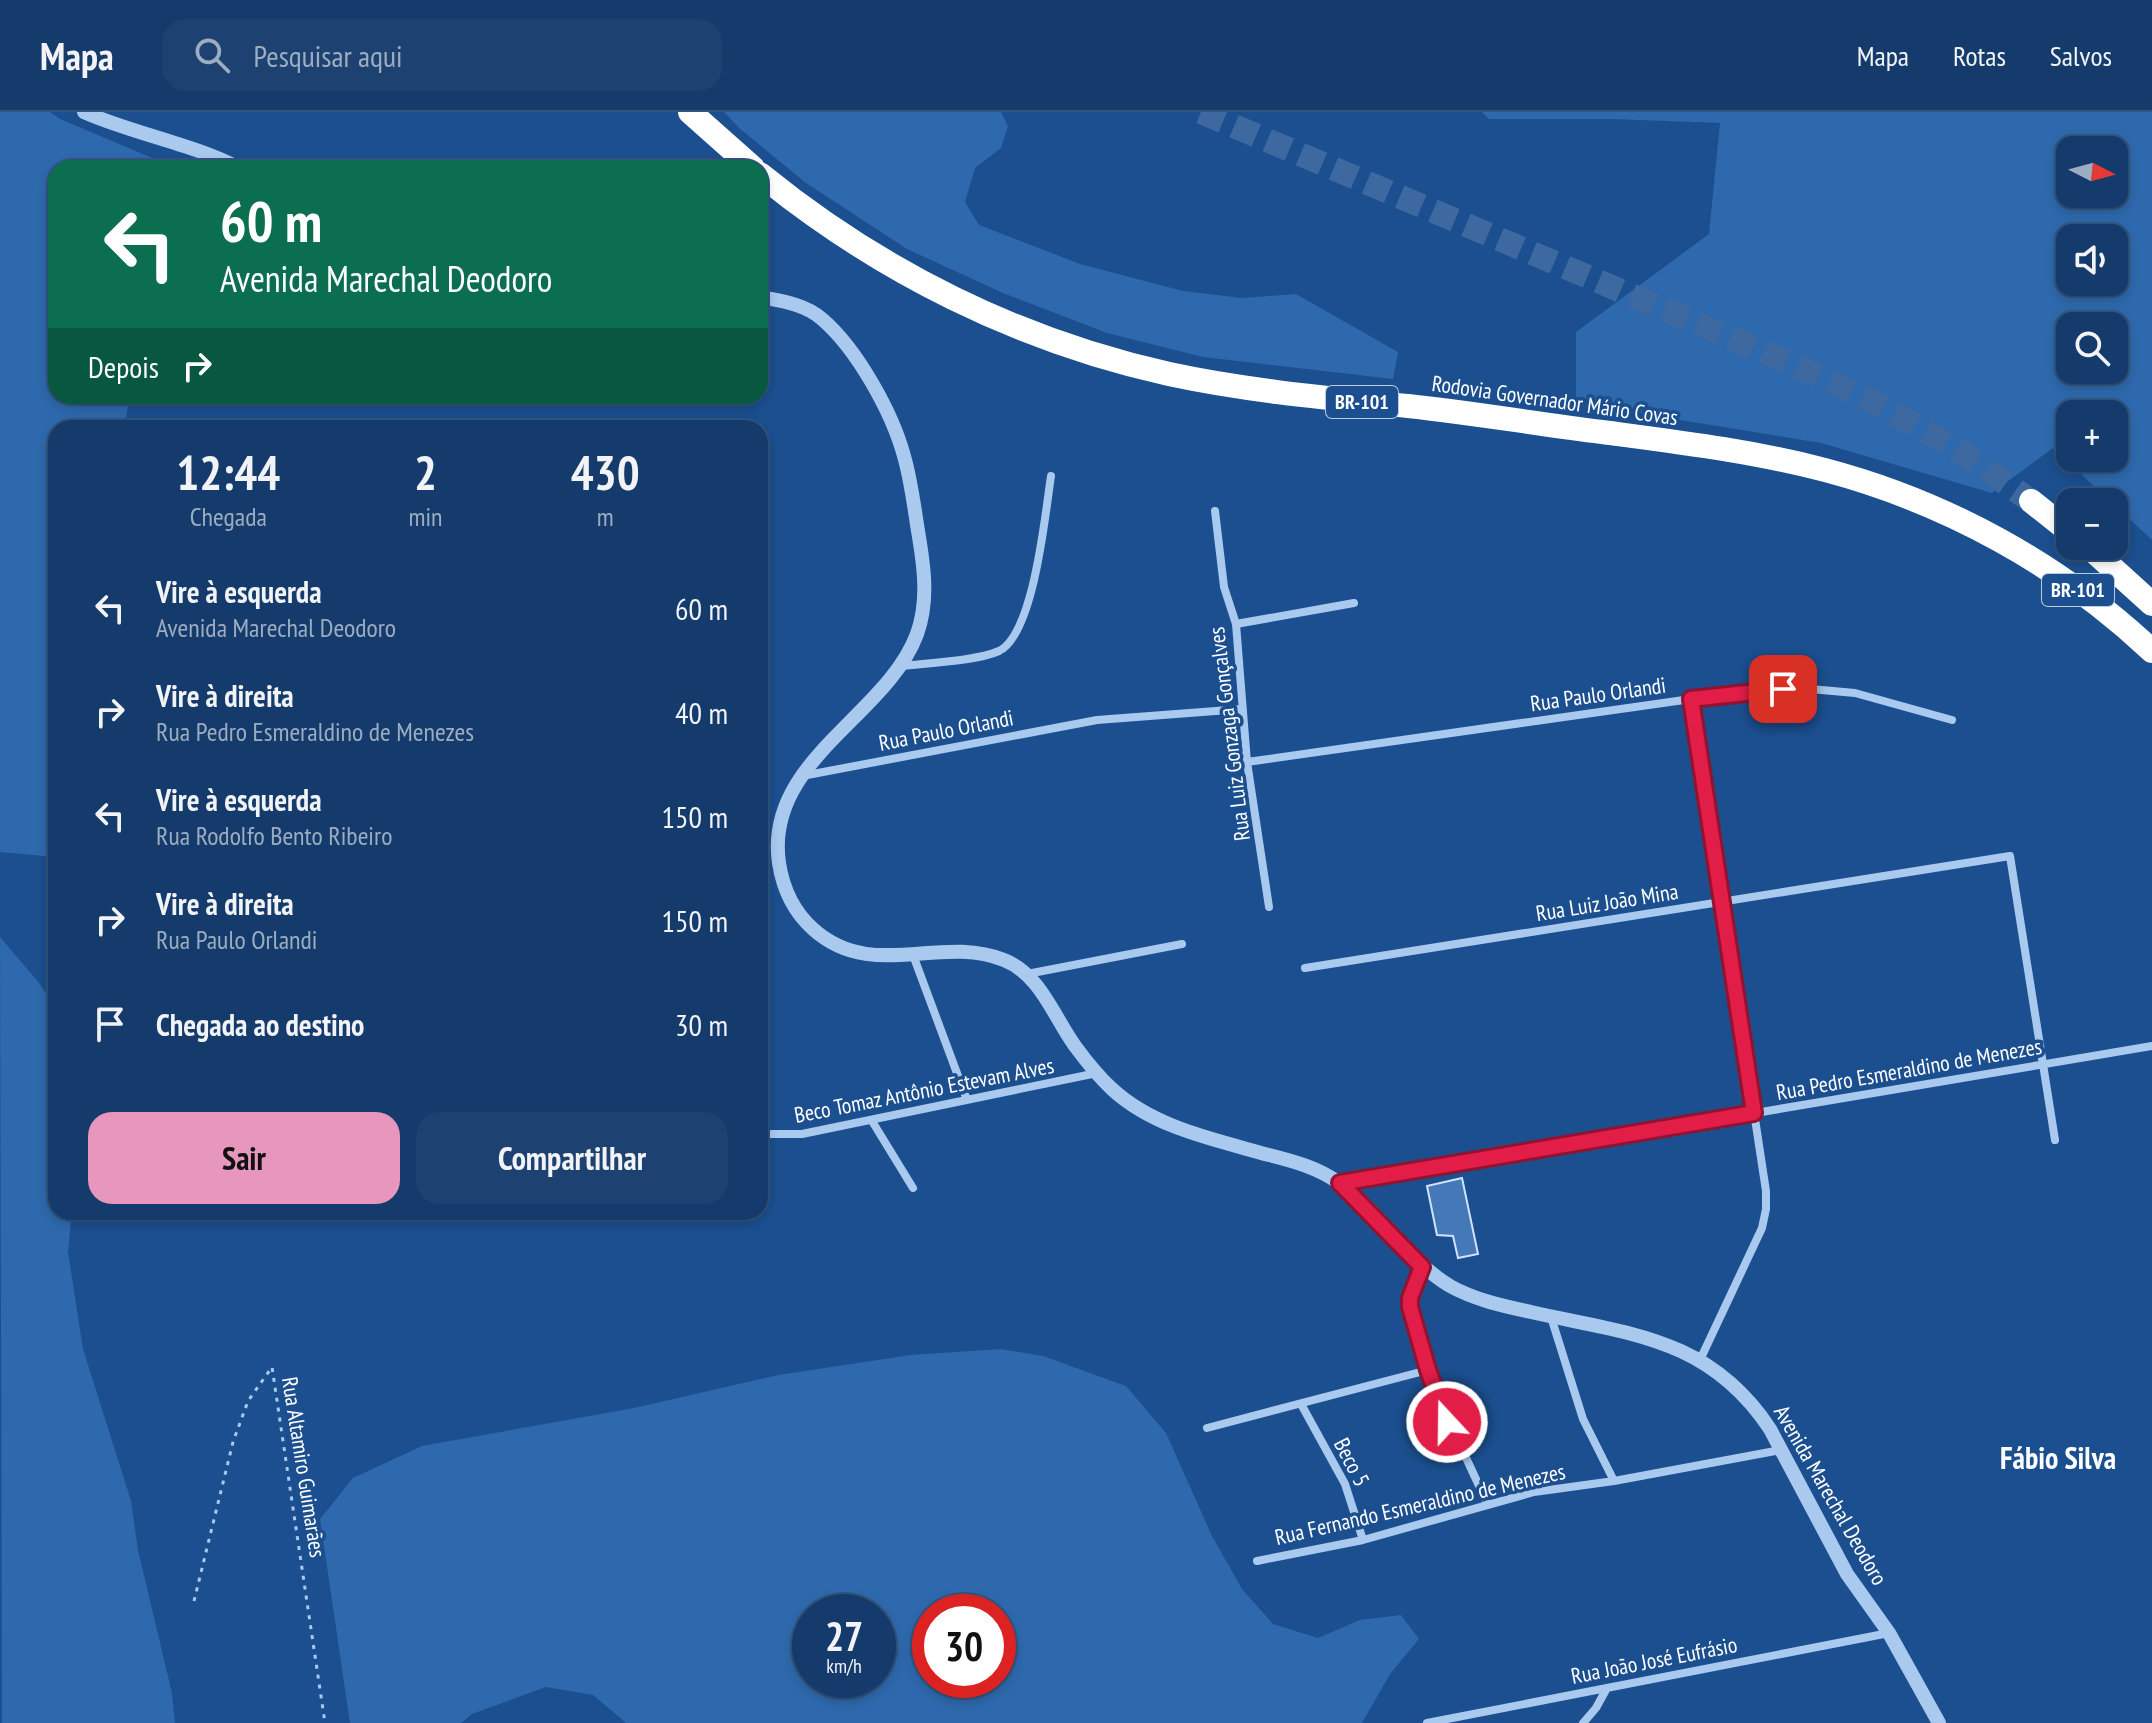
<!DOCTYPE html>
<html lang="pt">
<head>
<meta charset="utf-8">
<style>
  :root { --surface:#143b6b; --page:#1d4271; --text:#f1f3f6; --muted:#9dadc1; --line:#33557e; --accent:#e797bd }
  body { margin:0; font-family:"PT Sans Narrow",sans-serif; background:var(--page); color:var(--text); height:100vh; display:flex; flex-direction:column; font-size:30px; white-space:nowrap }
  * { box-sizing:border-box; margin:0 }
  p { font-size:26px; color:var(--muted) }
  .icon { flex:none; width:44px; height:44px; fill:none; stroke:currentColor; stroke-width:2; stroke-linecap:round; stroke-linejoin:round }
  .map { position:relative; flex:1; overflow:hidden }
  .drawer { position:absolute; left:48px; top:308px; width:720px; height:800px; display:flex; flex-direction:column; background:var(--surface); border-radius:24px; box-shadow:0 4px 12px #0003,0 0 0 2px var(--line) }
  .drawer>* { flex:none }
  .hud { position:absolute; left:48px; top:48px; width:720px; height:244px; border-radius:24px; box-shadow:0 4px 12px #0003,0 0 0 2px var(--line); background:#0b6e4f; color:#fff; overflow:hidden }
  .needle { width:52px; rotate:96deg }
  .controls { position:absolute; left:2056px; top:24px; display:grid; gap:16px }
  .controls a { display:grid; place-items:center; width:72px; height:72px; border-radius:16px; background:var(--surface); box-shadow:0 4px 12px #0003,0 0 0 2px var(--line); font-size:40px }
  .speed { position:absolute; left:792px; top:1482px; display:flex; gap:16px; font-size:40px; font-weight:700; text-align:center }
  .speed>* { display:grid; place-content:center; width:104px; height:104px; border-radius:50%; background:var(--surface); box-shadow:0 4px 12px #0003,0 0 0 2px var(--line); line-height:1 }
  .speed small { font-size:20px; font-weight:400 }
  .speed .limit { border:12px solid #d22; background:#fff; color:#111 }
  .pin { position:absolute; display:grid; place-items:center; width:68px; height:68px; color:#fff; margin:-34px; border-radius:16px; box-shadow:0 4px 12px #0006 }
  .me { position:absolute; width:88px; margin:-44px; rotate:339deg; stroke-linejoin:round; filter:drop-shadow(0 0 6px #0008) }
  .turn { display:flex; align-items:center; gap:28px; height:168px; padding:0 40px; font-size:36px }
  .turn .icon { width:104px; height:104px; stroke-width:2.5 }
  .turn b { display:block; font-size:56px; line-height:68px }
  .then { display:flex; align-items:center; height:76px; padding:0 40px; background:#0003; gap:16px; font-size:30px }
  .eta { display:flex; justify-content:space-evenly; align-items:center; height:136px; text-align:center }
  .eta b { font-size:48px; font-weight:700; line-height:56px }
  .action { display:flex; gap:16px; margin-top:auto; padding:16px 40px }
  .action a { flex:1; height:92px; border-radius:24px; background:var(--accent); color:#111; font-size:32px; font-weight:700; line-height:92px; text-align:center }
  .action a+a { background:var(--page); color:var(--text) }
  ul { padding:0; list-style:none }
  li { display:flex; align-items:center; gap:24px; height:104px; padding:0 40px }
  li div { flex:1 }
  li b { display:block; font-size:30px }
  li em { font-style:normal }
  header { display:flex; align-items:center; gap:48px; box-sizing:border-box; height:112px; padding:0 40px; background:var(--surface); border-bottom:2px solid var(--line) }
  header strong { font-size:38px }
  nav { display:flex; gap:44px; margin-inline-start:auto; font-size:28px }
  .search { width:560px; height:72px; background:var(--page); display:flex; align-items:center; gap:20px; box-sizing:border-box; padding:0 28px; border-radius:24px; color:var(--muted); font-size:30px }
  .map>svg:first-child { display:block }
  .green { fill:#2e69ad; fill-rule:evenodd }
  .building { fill:#4478b7; stroke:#cfe3fa; stroke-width:2 }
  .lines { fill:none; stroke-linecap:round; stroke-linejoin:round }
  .motorway-tunnel { stroke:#3d69a0; stroke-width:24; stroke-dasharray:24 12; stroke-linecap:butt }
  .path { stroke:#a9c9ee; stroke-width:3; stroke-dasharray:4 6; stroke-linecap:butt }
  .minor { stroke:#a9c9ee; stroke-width:8 }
  .tertiary { stroke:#a9c9ee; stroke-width:14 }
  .motorway { stroke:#fff; stroke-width:24 }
  .route-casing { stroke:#92132f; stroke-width:20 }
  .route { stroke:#e11d48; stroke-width:14 }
  .labels { text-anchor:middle; stroke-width:7; stroke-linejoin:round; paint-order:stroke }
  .shield { fill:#1b4f8f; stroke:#bbcadd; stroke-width:2 }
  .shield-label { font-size:20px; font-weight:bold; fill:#fff }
  .street-label { font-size:22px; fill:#fff; stroke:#1b4f8f }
  .district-label { font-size:30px; font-weight:bold; fill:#fff; stroke:#1b4f8f }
</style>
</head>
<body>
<header>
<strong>Mapa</strong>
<div class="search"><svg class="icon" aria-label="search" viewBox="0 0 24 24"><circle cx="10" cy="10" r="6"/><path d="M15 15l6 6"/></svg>Pesquisar aqui</div>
<nav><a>Mapa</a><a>Rotas</a><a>Salvos</a></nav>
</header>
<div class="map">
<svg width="2152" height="1611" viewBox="0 0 2152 1611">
  <rect width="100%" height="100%" fill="#1b4f8f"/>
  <path class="green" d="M 0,0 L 50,0 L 60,7 L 176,56 L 56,56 L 56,284 L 138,284 L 128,294 L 124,316 L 56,316 L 56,745 L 0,740 Z
    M 724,0 L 1001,0 L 1008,14 L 1001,36 L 975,56 L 965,90 L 979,113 L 1080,152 L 1183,179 L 1242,186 L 1296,182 L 1398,240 L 1393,267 L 1203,245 L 1107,221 L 1003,181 L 907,137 L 806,71 L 739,16 Z
    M 1482,0 L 2152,0 L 2152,428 L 2053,336 L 1992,381 L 1821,331 L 1576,291 L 1576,220 L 1709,122 L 1720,11 L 1612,7 L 1489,7 ZM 2114,38 L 2114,82 L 2070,82 L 2070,38 ZM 2114,126 L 2114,170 L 2070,170 L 2070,126 ZM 2070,214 L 2114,214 L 2114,258 L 2070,258 ZM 2114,302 L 2114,346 L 2070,346 L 2070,302 Z
    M 404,284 L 483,284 C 456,295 432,293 404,284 Z
    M 0,825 L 40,872 L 56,898 L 56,1100 L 72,1100 L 68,1140 L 83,1237 L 131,1389 L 138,1438 L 172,1581 L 175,1611 L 2,1611 Z
    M 1000,1237 L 1043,1244 L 1126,1274 L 1166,1321 L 1212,1424 L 1242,1477 L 1273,1512 L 1318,1526 L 1360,1508 L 1401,1503 L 1419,1527 L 1390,1562 L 1362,1611 L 626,1611 L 593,1583 L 546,1575 L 472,1602 L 461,1611 L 350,1611 L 320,1407 L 353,1366 L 422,1334 L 634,1296 L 778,1263 L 911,1243 ZM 810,1500 L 878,1500 L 878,1568 L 810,1568 ZM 930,1500 L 998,1500 L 998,1568 L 930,1568 Z"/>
  <path class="building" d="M 1462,1066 L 1478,1142 L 1458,1146 L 1453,1124 L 1437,1123 L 1427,1074 Z"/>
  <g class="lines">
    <path class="motorway-tunnel" d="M 1201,0 L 1788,250 L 1868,287 L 1952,334 L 2031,389"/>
    <path class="path" d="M 194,1489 L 233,1330 L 248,1289 L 272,1255 L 325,1611"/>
    <path class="minor" d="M 1215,399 L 1224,475 L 1236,512 L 1247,650 L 1269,795
      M 1236,512 L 1354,491
      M 901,554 C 926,551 977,549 999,539 C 1034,522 1045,403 1051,364
      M 1691,587 L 1766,1079 L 1766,1097 L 1762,1116 L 1700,1248
      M 1247,650 L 1691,587 L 1799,576 L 1855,581 L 1952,608
      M 802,664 L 1097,608 L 1242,597
      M 913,843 L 967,988
      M 1305,856 L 2010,744 L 2055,1028
      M 1027,862 L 1182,832
      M 872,1009 L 913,1076
      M 760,1014 L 768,1022 L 802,1022 L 1097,961
      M 1341,1071 L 2152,934
      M 1422,1155 L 1410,1186 L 1410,1195 L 1436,1281 L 1487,1391
      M 1551,1205 L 1583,1307 L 1614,1369
      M 1301,1292 L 1345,1372 L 1363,1428
      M 1207,1316 L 1428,1258
      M 1257,1449 L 1363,1428 L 1534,1380 L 1614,1369 L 1781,1338
      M 1427,1611 L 1889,1521
      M 1583,1611 L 1596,1596 L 1607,1576"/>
    <path class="tertiary" d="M 84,0 C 134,22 190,31 239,56
      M 760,185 C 781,189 805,192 822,207 C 857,237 892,300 904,344 C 911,368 914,394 918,419 C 924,454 929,489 917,522 C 887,604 764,649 779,751 C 783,777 793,799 813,817 C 872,870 939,822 1004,848 C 1040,862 1054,905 1075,934 C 1086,949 1099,965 1112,977 C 1154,1016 1216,1028 1269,1043 C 1293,1049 1319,1056 1339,1071 C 1381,1100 1405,1147 1450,1174 C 1475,1188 1504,1194 1531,1200 C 1629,1222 1709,1225 1770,1317 L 1847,1462 L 1889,1521 L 1939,1611"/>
    <path class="motorway" d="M 690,0 L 753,56
      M 760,62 C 879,159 1019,229 1169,262 C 1248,279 1328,286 1408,294 C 1473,301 1538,312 1602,320 C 1677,330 1752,339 1825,358 C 1946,390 2061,453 2152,539
      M 2031,389 L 2070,420
      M 2088,434 L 2152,492"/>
  </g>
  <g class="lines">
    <g class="route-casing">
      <path id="route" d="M 1447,1310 L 1428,1258 L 1410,1195 L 1410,1186 L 1422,1155 L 1340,1071 L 1754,1001 L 1691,587 L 1783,577"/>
    </g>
    <use href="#route" class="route"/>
  </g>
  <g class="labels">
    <g class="shield">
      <rect x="1326" y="274" width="72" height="32" rx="6"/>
      <rect x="2042" y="462" width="72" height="32" rx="6"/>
    </g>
    <g class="shield-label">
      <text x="1362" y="297">BR-101</text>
      <text x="2078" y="485">BR-101</text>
    </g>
    <g class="street-label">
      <text transform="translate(1555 288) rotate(8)" y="8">Rodovia Governador Mário Covas</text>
      <text transform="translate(1598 582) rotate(-8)" y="8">Rua Paulo Orlandi</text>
      <text transform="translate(946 618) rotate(-11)" y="8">Rua Paulo Orlandi</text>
      <text transform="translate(1229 622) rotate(-97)" y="8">Rua Luiz Gonzaga Gonçalves</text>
      <text transform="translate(1607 790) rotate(-9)" y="8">Rua Luiz João Mina</text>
      <text transform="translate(1909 957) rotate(-10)" y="8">Rua Pedro Esmeraldino de Menezes</text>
      <text transform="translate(924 978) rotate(-11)" y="8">Beco Tomaz Antônio Estevam Alves</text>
      <text transform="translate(1352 1350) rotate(63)" y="8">Beco 5</text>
      <text transform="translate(304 1355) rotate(81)" y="8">Rua Altamiro Guimarães</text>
      <text transform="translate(1831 1383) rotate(60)" y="8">Avenida Marechal Deodoro</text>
      <text transform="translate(1420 1392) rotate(-13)" y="8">Rua Fernando Esmeraldino de Menezes</text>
      <text transform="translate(1654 1548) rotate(-11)" y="8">Rua João José Eufrásio</text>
    </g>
    <g class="district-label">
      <text x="2058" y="1357">Fábio Silva</text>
    </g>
  </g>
</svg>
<div class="controls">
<a><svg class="needle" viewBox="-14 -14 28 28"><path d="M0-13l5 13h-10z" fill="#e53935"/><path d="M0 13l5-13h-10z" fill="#9dadc1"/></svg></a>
<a><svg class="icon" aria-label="sound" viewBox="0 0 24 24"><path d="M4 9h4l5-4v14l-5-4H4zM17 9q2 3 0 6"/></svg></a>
<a><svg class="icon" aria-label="search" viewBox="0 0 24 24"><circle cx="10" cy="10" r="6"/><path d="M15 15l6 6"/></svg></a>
<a>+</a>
<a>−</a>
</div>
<div class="speed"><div>27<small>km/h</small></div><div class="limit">30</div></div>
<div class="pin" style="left:1783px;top:577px;background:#d93025"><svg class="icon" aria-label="arrive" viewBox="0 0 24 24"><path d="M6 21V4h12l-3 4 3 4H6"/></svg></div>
<svg class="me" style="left:1447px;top:1310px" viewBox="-20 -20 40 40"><circle r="17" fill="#e11d48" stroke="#fff" stroke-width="3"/><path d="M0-11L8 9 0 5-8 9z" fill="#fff"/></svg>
<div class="hud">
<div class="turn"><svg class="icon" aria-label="left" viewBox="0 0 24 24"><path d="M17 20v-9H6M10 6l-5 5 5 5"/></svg><div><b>60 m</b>Avenida Marechal Deodoro</div></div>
<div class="then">Depois<svg class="icon" aria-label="right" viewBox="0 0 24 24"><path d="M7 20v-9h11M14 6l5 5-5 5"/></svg></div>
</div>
<section class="drawer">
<div class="eta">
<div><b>12:44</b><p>Chegada</p></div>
<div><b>2</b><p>min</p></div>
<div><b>430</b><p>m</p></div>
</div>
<ul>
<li><svg class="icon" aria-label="left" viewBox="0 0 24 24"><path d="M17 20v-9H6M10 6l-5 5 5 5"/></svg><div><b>Vire à esquerda</b><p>Avenida Marechal Deodoro</p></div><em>60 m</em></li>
<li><svg class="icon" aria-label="right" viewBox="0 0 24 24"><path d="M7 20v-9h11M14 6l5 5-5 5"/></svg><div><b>Vire à direita</b><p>Rua Pedro Esmeraldino de Menezes</p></div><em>40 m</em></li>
<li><svg class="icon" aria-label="left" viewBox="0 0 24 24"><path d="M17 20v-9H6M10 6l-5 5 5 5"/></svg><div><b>Vire à esquerda</b><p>Rua Rodolfo Bento Ribeiro</p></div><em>150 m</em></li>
<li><svg class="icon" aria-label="right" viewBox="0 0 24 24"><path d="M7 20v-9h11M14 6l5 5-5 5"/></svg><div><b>Vire à direita</b><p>Rua Paulo Orlandi</p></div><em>150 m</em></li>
<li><svg class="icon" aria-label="arrive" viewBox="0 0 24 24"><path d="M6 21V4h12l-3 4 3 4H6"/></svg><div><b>Chegada ao destino</b></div><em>30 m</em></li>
</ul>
<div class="action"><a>Sair</a><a>Compartilhar</a></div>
</section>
</div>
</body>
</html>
